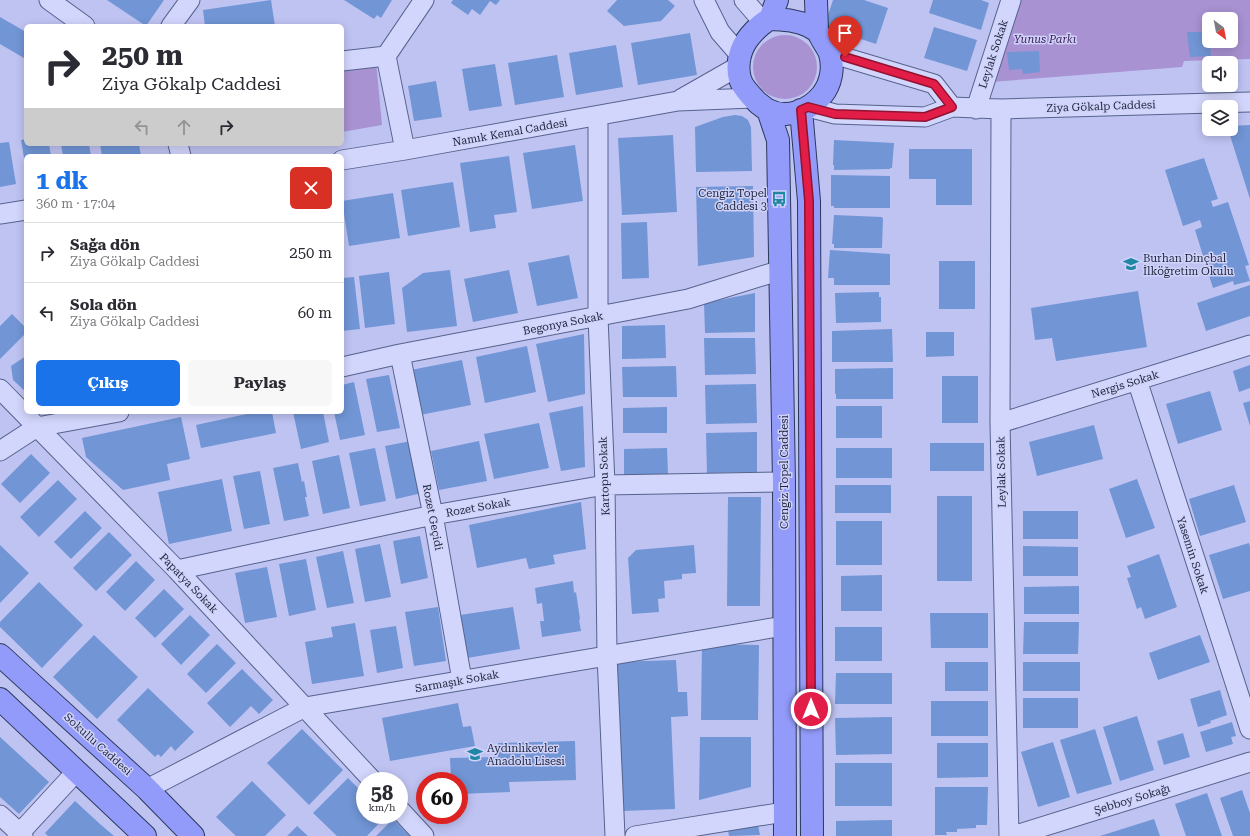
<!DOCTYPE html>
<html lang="tr">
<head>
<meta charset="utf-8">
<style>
  :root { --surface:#fff; --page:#f7f7f7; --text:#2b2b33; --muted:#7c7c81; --line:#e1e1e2; --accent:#1a73e8 }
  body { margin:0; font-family:"Roboto Serif",serif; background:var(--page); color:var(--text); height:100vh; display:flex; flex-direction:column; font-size:15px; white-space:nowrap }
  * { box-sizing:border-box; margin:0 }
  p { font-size:13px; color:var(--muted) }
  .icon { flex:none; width:22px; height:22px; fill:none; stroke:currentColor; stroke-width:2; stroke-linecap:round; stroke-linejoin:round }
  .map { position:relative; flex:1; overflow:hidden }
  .details { position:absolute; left:24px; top:154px; width:320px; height:260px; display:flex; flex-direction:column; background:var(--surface); border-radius:6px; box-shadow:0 2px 10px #0003 }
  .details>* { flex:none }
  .top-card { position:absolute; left:24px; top:24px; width:320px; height:122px; border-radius:6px; box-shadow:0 2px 10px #0003; background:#fff; color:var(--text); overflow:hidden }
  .needle { width:26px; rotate:148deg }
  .fabs { position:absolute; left:1202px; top:12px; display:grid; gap:8px }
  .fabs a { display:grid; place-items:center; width:36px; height:36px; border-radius:6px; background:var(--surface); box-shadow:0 2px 10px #0003; font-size:20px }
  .speed { position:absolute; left:356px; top:772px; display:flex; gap:8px; font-size:20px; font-weight:700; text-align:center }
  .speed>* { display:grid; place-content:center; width:52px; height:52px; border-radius:50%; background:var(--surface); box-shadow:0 2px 10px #0003; line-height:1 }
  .speed small { font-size:10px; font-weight:400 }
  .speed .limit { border:6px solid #d22; background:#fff; color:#111 }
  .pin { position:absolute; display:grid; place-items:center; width:34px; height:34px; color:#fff; margin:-41px -17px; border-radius:50% 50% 50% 0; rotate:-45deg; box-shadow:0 0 4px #0007 }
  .pin .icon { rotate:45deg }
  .me { position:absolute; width:44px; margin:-22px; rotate:0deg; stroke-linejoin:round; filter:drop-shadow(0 0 3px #0008) }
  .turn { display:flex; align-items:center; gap:14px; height:84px; padding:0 12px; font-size:18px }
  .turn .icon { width:52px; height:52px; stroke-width:2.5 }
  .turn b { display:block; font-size:28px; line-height:34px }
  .lanes { display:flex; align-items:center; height:38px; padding:0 12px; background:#0003; justify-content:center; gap:20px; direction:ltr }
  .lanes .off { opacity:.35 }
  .round { display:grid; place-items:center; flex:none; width:42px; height:42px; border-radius:6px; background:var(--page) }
  .head { display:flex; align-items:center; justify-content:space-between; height:68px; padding:0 12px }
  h1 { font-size:24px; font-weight:700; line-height:30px; color:var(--accent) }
  .cta { display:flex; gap:8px; margin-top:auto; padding:8px 12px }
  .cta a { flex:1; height:46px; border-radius:6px; background:var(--accent); color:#fff; font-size:16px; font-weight:700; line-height:46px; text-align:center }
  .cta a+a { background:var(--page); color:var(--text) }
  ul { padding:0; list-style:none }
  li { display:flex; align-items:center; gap:12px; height:60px; padding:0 12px; border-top:1px solid var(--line) }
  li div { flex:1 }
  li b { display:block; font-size:15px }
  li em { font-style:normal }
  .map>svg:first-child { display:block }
  .green { fill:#a892d2; fill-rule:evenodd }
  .building { fill:#7195d5 }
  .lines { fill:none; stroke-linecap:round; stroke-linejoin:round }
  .minor-casing { stroke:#55638d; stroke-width:21 }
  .major-casing { stroke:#2a395a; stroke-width:24 }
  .minor { stroke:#d3d6fc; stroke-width:19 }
  .major { stroke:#939bfa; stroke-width:22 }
  .route-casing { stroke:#92132f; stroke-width:10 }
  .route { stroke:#e11d48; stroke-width:7 }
  .labels { text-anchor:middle; stroke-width:3; stroke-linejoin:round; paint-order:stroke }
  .park-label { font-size:11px; font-style:italic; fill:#3b205a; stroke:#d0d2f9 }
  .street-label { font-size:11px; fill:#1b253b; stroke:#d0d2f9 }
  .poi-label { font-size:11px; fill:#1b253b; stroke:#d0d2f9; text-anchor:start }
</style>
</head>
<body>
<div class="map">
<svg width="1250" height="836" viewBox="0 0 1250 836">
  <rect width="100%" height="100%" fill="#bfc3f2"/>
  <path class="green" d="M 1015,0 L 1250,0 L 1250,59 L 1184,61 L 1182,67 L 991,82 ZM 1209,19 L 1231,19 L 1231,41 L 1209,41 Z
    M753 67a32 32 0 1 1 64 0a32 32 0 1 1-64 0Z
    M 376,61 L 382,125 L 342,132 L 342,65 Z"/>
  <path class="building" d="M 107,0 L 164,0 L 146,26 Z
    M 271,0 L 275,26 L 205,26 L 203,10 Z
    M 344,0 L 392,0 L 381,18 L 377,15 L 374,19 Z
    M 453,0 L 500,0 L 496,5 L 490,1 L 480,15 L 472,9 L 468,15 L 451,3 Z
    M 617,0 L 668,0 L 675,6 L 661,21 L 624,26 L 607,11 Z
    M 833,0 L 864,0 L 888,8 L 876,44 L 824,27 Z
    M 933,0 L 981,0 L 989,3 L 981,30 L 929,13 Z
    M 0,17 L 26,32 L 26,54 L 24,58 L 0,44 Z
    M 934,27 L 977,40 L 967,71 L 924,58 Z
    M 1187,32 L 1209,32 L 1211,56 L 1190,57 Z
    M 690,33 L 697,75 L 638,85 L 631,43 Z
    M 616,45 L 623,87 L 576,95 L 569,53 Z
    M 1039,51 L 1040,72 L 1023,74 L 1022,69 L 1009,70 L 1007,52 Z
    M 557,55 L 564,97 L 515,105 L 508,63 Z
    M 495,64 L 502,106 L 469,111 L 462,69 Z
    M 436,81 L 442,117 L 414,121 L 408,86 Z
    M 735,115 L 742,116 L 748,120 L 751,127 L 752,171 L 696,172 L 695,127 L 723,117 Z
    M 1250,125 L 1250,199 L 1228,129 L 1231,129 L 1231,126 Z
    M 673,135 L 677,212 L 622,215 L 618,138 Z
    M 26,139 L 26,144 L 49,144 L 51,156 L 26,156 L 25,164 L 21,140 Z
    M 834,140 L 894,143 L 892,168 L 890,168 L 890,169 L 834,170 L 834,165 L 833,165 Z
    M 9,142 L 16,184 L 0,187 L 0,143 Z
    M 61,144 L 89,144 L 91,156 L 63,156 Z
    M 100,144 L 139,144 L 141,156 L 102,156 Z
    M 575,145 L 583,201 L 532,209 L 523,153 Z
    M 909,149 L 972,149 L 972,205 L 936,205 L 936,179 L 909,179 Z
    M 509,156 L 517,212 L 494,215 L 496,228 L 470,232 L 460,163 Z
    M 1204,158 L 1218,199 L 1211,201 L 1213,207 L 1228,202 L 1249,265 L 1245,266 L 1250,281 L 1234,285 L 1233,281 L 1213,288 L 1195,230 L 1202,227 L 1200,220 L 1183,226 L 1165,170 Z
    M 831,175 L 890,176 L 890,208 L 834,208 L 834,206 L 831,206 Z
    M 453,182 L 460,227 L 408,236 L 401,190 Z
    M 753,186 L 754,257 L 698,266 L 696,187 Z
    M 393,193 L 400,238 L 349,246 L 342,201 Z
    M 834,215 L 882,217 L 882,218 L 883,218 L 882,248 L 834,248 L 834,244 L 832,244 Z
    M 647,222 L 649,278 L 622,279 L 621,223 Z
    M 830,250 L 890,254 L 890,285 L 834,285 L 834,278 L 828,278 Z
    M 569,255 L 578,298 L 537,306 L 528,263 Z
    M 939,261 L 975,261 L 975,309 L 939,309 Z
    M 450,270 L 457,326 L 407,332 L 402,288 L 423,273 Z
    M 509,270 L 518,313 L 473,322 L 464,279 Z
    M 389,272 L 395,324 L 365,328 L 359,276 Z
    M 354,277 L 360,329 L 342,331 L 342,278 Z
    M 1250,285 L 1250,316 L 1206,331 L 1197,303 Z
    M 1138,291 L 1147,347 L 1056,361 L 1052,338 L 1035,340 L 1031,308 Z
    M 879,292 L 879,297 L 881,297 L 881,322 L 836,323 L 835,293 Z
    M 755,293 L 755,332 L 705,333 L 704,303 Z
    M 12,314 L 26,328 L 26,333 L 0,359 L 0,326 Z
    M 665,325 L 666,358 L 622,359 L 622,326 Z
    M 892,329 L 893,362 L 832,362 L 832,331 Z
    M 926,332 L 954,332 L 954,356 L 926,357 Z
    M 584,334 L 585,394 L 548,402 L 536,344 Z
    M 704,338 L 755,338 L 756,374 L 705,375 Z
    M 527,346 L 536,392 L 485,403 L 476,357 Z
    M 26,356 L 26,392 L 13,380 L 11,366 Z
    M 462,360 L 471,405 L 420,415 L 411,370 Z
    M 1250,365 L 1250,388 L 1239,392 L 1233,371 Z
    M 676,366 L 677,397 L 623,397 L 622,367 Z
    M 893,368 L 893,399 L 836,399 L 836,394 L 835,394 L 835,369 Z
    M 389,375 L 400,428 L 377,432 L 366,379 Z
    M 942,376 L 978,376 L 978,423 L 942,423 Z
    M 354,382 L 365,435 L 340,440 L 334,412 L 342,412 L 342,385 Z
    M 756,384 L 757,423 L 706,424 L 705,385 Z
    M 1210,391 L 1222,430 L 1178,444 L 1166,404 Z
    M 1250,401 L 1250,426 L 1243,403 Z
    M 583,406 L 585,467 L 561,471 L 549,413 Z
    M 836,406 L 882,406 L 882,438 L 836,438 Z
    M 667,407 L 667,433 L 623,433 L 623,408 Z
    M 256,412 L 272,412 L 276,433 L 201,448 L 196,425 Z
    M 293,412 L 323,412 L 329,442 L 301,449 Z
    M 181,417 L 190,459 L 167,464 L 170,480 L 123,490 L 86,457 L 82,438 Z
    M 539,423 L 549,468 L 494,479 L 484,434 Z
    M 1094,425 L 1103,459 L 1037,476 L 1029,442 Z
    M 757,432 L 757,472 L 707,473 L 706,433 Z
    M 411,441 L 422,493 L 396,499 L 385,446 Z
    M 479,441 L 487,481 L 439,490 L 431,451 Z
    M 930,443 L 984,443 L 984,471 L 930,471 Z
    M 375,448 L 386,501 L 360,506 L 349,453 Z
    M 667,448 L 668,474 L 624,475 L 624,449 Z
    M 836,448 L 892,448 L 892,478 L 836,478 Z
    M 31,454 L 50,473 L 20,503 L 1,484 Z
    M 339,455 L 350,508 L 323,514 L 312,461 Z
    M 298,463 L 302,482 L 304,481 L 307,497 L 305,497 L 309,516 L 284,521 L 273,468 Z
    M 260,471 L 270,524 L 244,529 L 233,476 Z
    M 222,479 L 232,531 L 169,544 L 158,492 Z
    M 1137,479 L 1155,528 L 1126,538 L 1109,489 Z
    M 58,480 L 77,499 L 39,537 L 20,517 Z
    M 835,485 L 891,485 L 891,513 L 835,513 Z
    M 1234,485 L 1246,522 L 1200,536 L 1189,499 Z
    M 937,496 L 972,496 L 972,581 L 937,581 Z
    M 728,497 L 761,497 L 760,606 L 727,606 Z
    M 581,502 L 586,549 L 553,555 L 555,564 L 529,569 L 526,558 L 477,568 L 469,525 Z
    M 85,511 L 102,528 L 71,559 L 54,542 Z
    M 1023,511 L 1078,511 L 1078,539 L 1023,539 Z
    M 836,521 L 882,521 L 882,565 L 836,565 Z
    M 109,532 L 132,555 L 96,591 L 73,568 Z
    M 420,536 L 428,578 L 401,584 L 393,541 Z
    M 1249,543 L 1250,547 L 1250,591 L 1223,599 L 1209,555 Z
    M 380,544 L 391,597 L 365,602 L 355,549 Z
    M 0,545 L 29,573 L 0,603 Z
    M 694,545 L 696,573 L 682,574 L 682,579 L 664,581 L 665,598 L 658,599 L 659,612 L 632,614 L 628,558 L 636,550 Z
    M 1023,546 L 1078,547 L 1078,576 L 1023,576 Z
    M 343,551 L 354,603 L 327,608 L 316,557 Z
    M 1159,554 L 1177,607 L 1145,619 L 1141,607 L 1137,609 L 1127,578 L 1131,577 L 1127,566 Z
    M 306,559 L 316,610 L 289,616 L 279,564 Z
    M 136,561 L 155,580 L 125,611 L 106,592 Z
    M 267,567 L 277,617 L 245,623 L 235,573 Z
    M 882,575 L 882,611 L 841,611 L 841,576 Z
    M 573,581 L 574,593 L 576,592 L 580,619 L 579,620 L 581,631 L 542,637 L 540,621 L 544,621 L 542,603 L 537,604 L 535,588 Z
    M 39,582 L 83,625 L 42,668 L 0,627 L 0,622 Z
    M 1079,586 L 1079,614 L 1024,614 L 1024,587 Z
    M 164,589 L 184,609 L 155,638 L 135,618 Z
    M 438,607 L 446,661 L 414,666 L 405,612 Z
    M 513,607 L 520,649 L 467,658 L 460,615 Z
    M 930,613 L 988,613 L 988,648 L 931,648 Z
    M 190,615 L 210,635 L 181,665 L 161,644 Z
    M 1024,622 L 1079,622 L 1078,654 L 1023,654 Z
    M 355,623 L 364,676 L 312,684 L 305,642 L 333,637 L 331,627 Z
    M 396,626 L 403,668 L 377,673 L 370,630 Z
    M 835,627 L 882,627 L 882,661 L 835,661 Z
    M 94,635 L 138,677 L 97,719 L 53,677 Z
    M 1200,635 L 1210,662 L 1158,680 L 1149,653 Z
    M 217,644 L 236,663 L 206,693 L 187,674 Z
    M 702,644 L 759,645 L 758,720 L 701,720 Z
    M 676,660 L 678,692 L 687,692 L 688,716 L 671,717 L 675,809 L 622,811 L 616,662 Z
    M 945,662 L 988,662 L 988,691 L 945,691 Z
    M 1023,662 L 1080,662 L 1080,691 L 1023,691 Z
    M 242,669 L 273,700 L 259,714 L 251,706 L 230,727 L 207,703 Z
    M 836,673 L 892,673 L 892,704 L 835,704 Z
    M 148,688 L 194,732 L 175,751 L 171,746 L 161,757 L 158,754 L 155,757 L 117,720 Z
    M 1220,690 L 1227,715 L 1210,721 L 1211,723 L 1198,727 L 1190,699 Z
    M 1023,698 L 1078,698 L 1078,728 L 1023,728 Z
    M 931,701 L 988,701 L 988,736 L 931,736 Z
    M 458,703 L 463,727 L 471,726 L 475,746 L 390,761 L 382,718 Z
    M 1137,716 L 1154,770 L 1120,781 L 1103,727 Z
    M 892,717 L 892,754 L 836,755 L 835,718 Z
    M 1232,722 L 1236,736 L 1231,737 L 1233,744 L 1206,752 L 1200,732 Z
    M 302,729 L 343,770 L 309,805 L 267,763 Z
    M 1095,729 L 1112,784 L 1077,794 L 1060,740 Z
    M 1183,733 L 1190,757 L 1164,765 L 1157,741 Z
    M 0,737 L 49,782 L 19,814 L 0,797 Z
    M 700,737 L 751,737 L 751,787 L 699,800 Z
    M 575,741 L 576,780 L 509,782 L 510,792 L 459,794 L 459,781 L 451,781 L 450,758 L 498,757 L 498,743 Z
    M 1053,742 L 1070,797 L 1038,807 L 1021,752 Z
    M 937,743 L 988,743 L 988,777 L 937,778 Z
    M 835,763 L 892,763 L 892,806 L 835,806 Z
    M 348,778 L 365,795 L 365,815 L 385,815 L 386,816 L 367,836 L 337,836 L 313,813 Z
    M 252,781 L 286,815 L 265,836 L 236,836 L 216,817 Z
    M 935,787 L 988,787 L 987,825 L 976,825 L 976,828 L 957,829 L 957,832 L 946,832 L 947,835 L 935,835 Z
    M 1242,790 L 1250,813 L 1250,836 L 1233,836 L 1220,798 Z
    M 1207,793 L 1222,836 L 1186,836 L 1175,804 Z
    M 75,801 L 100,824 L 114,836 L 48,836 L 45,833 Z
    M 393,819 L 410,836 L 376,836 Z
    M 1154,819 L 1160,836 L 1100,836 Z
    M 892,820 L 892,836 L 836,836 L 836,821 Z
    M 758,825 L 760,835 L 729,836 L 728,831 Z
    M 297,826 L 308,836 L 287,836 Z"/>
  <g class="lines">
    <g class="minor-casing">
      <path id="minor" d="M 49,0 L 85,26
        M 704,0 L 720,32 L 740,55
        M 744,0 L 763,22
        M 171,26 L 190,0
        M 830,53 L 934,84 L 952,107
        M 342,61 L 386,56
        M 681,99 L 739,66
        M 808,107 L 835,114 L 925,117 L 952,107 L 1001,109 L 1250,102
        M 976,109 L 1011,0
        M 1001,109 L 1000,423 L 1009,836
        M 598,116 L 598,317 L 605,485 L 607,655 L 615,836
        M 178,144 L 181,156
        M 405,150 L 386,56 L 424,0
        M 342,160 L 405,150 L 678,101 L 753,98
        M 0,214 L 26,210
        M 400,354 L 433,515 L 462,680
        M 342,367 L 400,354 L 688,299 L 781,270
        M 1137,380 L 1250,729
        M 0,389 L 177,570 L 373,781
        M 1000,423 L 1250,345
        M 0,451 L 37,427 L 119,412
        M 177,570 L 433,515 L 605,485 L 784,482
        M 147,789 L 305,707 L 784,626
        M 399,809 L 424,836
        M 0,815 L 23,836
        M 17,836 L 76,772
        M 635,836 L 784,812
        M 1013,836 L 1250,762"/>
    </g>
    <g class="major-casing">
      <path id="major" d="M 816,0 L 817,31
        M 770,19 C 784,20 796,20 809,26 C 811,28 815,29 817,31 C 819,33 821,38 823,41 C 825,45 829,50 830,54 C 834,68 831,84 822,95 C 810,110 787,120 768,110 C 765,109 761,105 758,103 C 753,98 742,86 740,79 C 736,64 740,48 750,36 C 756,29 762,23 770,19 Z
        M 770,19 L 777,0
        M 768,110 L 778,140 L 784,482 L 785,836
        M 801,110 L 809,201 L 812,836
        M 0,655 L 147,789 L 193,836
        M 0,699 L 145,836"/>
    </g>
    <use href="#minor" class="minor"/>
    <use href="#major" class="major"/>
  </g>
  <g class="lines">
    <g class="route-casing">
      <path id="route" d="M 811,709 L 809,201 L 801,110 L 808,107 L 835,114 L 925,117 L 952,107 L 934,84 L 845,57"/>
    </g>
    <use href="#route" class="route"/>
  </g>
  <defs>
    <g id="bus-bare" transform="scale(1.2)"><path d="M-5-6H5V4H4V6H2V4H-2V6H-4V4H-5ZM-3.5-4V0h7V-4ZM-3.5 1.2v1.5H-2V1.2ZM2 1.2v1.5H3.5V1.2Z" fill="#1f86a3" stroke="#d0d2f9" stroke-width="2.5" paint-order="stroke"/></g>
    <g id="school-bare" transform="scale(1.2)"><path d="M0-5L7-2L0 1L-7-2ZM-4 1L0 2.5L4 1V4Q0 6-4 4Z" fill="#1f86a3" stroke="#d0d2f9" stroke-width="2.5" paint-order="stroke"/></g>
  </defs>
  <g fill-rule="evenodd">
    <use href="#bus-bare" x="779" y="199"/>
    <use href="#school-bare" x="1131" y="264"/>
    <use href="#school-bare" x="475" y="754"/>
  </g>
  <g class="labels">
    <g class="park-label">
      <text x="1045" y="43">Yunus Parkı</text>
    </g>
    <g class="street-label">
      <text transform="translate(993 54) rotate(-72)" y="4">Leylak Sokak</text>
      <text transform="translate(1101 106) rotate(-2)" y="4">Ziya Gökalp Caddesi</text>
      <text transform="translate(510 132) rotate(-10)" y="4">Namık Kemal Caddesi</text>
      <text transform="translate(563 323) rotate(-11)" y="4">Begonya Sokak</text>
      <text transform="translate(1125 384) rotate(-17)" y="4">Nergis Sokak</text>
      <text transform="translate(784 472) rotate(-90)" y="4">Cengiz Topel Caddesi</text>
      <text transform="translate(1001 472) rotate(-91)" y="4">Leylak Sokak</text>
      <text transform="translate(604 476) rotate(-92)" y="4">Kartopu Sokak</text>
      <text transform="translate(478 507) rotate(-10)" y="4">Rozet Sokak</text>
      <text transform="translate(433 517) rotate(79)" y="4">Rozet Geçidi</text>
      <text transform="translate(1193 555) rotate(72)" y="4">Yasemin Sokak</text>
      <text transform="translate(189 583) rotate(46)" y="4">Papatya Sokak</text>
      <text transform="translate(457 681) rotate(-10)" y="4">Sarmaşık Sokak</text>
      <text transform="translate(98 744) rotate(42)" y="4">Sokullu Caddesi</text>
      <text transform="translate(1132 799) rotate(-17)" y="4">Şebboy Sokağı</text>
    </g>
    <g class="poi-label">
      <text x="767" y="197" text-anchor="end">Cengiz Topel<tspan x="767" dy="13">Caddesi 3</tspan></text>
      <text x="1143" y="262">Burhan Dinçbal<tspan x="1143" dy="13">İlköğretim Okulu</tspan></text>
      <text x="487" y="752">Aydınlıkevler<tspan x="487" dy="13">Anadolu Lisesi</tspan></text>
    </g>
  </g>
</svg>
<div class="fabs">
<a><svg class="needle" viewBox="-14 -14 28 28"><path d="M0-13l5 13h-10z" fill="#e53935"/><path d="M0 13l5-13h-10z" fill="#7c7c81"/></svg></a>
<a><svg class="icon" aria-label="sound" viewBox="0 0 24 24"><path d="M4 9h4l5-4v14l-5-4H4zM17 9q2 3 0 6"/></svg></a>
<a><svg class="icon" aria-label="layers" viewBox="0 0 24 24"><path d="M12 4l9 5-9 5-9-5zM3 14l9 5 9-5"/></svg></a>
</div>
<div class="speed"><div>58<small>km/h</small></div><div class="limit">60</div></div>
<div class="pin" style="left:845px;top:57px;background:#d93025"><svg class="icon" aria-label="arrive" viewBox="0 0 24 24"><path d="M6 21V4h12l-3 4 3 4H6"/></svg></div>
<svg class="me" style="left:811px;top:709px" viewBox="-20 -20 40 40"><circle r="17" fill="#e11d48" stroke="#fff" stroke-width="3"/><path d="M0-11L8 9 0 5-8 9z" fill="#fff"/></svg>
<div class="top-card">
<div class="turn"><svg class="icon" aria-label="right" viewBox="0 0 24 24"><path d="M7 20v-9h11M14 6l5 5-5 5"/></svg><div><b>250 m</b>Ziya Gökalp Caddesi</div></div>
<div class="lanes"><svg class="icon off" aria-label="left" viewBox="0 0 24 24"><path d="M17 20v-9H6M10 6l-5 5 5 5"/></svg><svg class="icon off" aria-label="ahead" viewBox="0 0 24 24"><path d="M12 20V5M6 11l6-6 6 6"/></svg><svg class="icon" aria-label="right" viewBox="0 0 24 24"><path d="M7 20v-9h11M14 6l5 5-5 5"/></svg></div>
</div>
<section class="details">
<div class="head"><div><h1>1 dk</h1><p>360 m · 17:04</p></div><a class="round" style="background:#d93025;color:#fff"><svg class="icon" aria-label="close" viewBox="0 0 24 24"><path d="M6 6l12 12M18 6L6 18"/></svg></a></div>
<ul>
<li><svg class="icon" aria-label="right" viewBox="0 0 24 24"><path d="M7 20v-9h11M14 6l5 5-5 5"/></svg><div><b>Sağa dön</b><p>Ziya Gökalp Caddesi</p></div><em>250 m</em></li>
<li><svg class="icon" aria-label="left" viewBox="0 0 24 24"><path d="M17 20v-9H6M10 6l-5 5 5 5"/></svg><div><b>Sola dön</b><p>Ziya Gökalp Caddesi</p></div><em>60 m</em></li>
</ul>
<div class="cta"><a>Çıkış</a><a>Paylaş</a></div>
</section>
</div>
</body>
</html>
